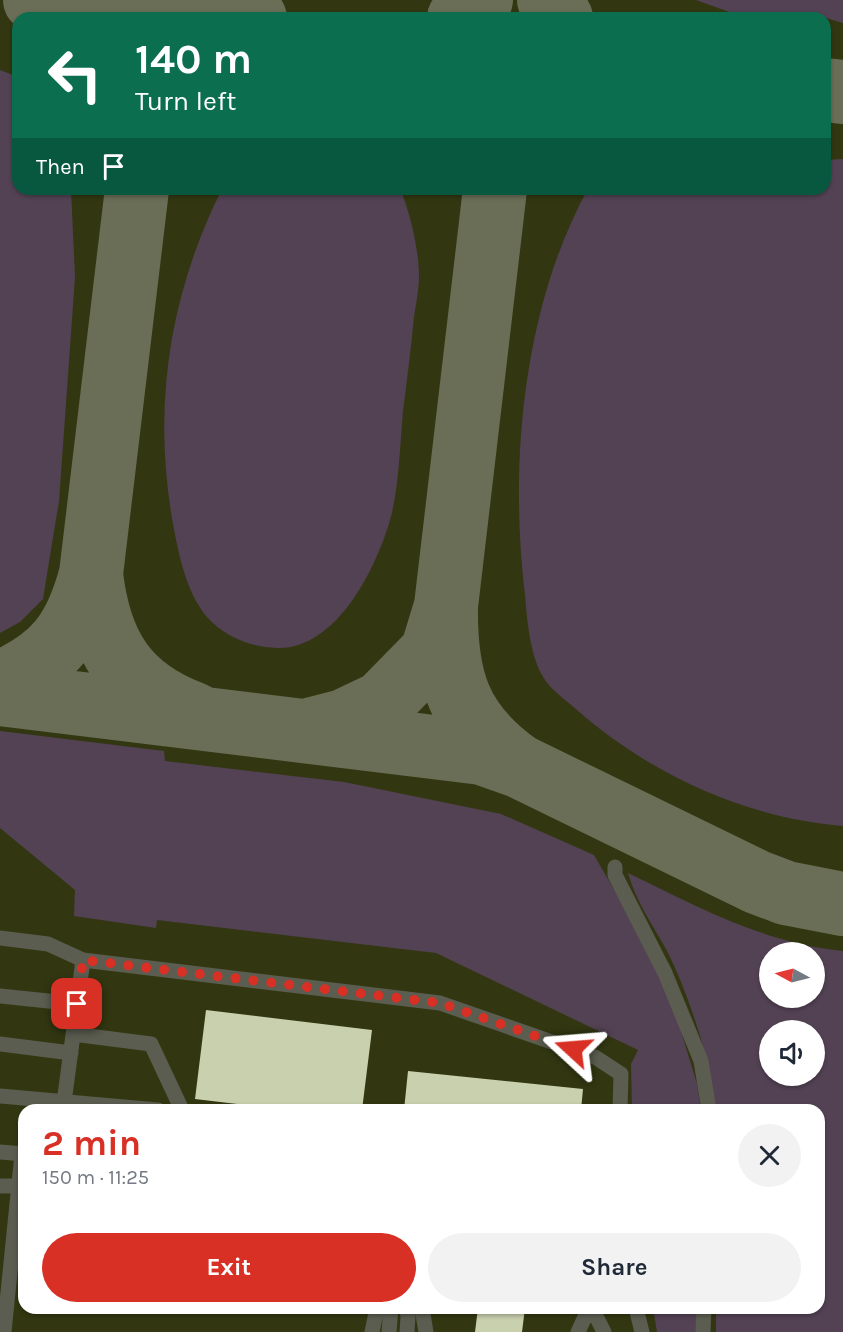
<!DOCTYPE html>
<html lang="en">
<head>
<meta charset="utf-8">
<style>
  :root { --surface:#fff; --page:#f2f2f3; --text:#1f2937; --muted:#747a83; --accent:#d93025 }
  body { margin:0; font-family:Karla,sans-serif; background:var(--page); color:var(--text); height:100vh; display:flex; flex-direction:column; font-size:22px; white-space:nowrap }
  * { box-sizing:border-box; margin:0 }
  p { font-size:20px; color:var(--muted) }
  .icon { flex:none; width:33px; height:33px; fill:none; stroke:currentColor; stroke-width:2; stroke-linecap:round; stroke-linejoin:round }
  .map { position:relative; flex:1; overflow:hidden }
  .side { position:absolute; left:18px; top:1104px; width:807px; height:210px; display:flex; flex-direction:column; background:var(--surface); border-radius:18px; box-shadow:0 2px 4px #0004 }
  .side>* { flex:none }
  .guide { position:absolute; left:12px; top:12px; width:819px; height:183px; border-radius:18px; box-shadow:0 2px 4px #0004; background:#0b6e4f; color:#fff; overflow:hidden }
  .needle { width:39px; rotate:277deg }
  .tools { position:absolute; left:759px; top:942px; display:grid; gap:12px }
  .tools a { display:grid; place-items:center; width:66px; height:66px; border-radius:50%; background:var(--surface); box-shadow:0 2px 4px #0004; font-size:30px }
  .pin { position:absolute; display:grid; place-items:center; width:51px; height:51px; color:#fff; margin:-26px; border-radius:12px; box-shadow:0 3px 9px #0006 }
  .me { position:absolute; width:66px; margin:-33px; rotate:289deg; stroke-linejoin:round; filter:drop-shadow(0 0 4px #0008) }
  .turn { display:flex; align-items:center; gap:21px; height:126px; padding:0 24px; font-size:27px }
  .turn .icon { width:78px; height:78px; stroke-width:2.5 }
  .turn b { display:block; font-size:42px; line-height:51px }
  .then { display:flex; align-items:center; height:57px; padding:0 24px; background:#0003; gap:12px; font-size:22px }
  .round { display:grid; place-items:center; flex:none; width:63px; height:63px; border-radius:32px; background:var(--page) }
  .headline { display:flex; align-items:center; justify-content:space-between; height:102px; padding:0 24px }
  h1 { font-size:36px; font-weight:700; line-height:45px; color:var(--accent) }
  .button { display:flex; gap:12px; margin-top:auto; padding:12px 24px }
  .button a { flex:1; height:69px; border-radius:36px; background:var(--accent); color:#fff; font-size:24px; font-weight:700; line-height:69px; text-align:center }
  .button a+a { background:var(--page); color:var(--text) }
  .map>svg:first-child { display:block }
  .built { fill:#323711; fill-rule:evenodd }
  .green { fill:#534254; fill-rule:evenodd }
  .lines { fill:none; stroke-linecap:round; stroke-linejoin:round }
  .taxiway { stroke:#6a6e56; stroke-width:64 }
  .building { fill:#c9d0ae }
  .minor { stroke:#5a5d4f; stroke-width:15 }
  .route { stroke:#d93025; stroke-width:10; stroke-dasharray:0 18 }
</style>
</head>
<body>
<div class="map">
<svg width="843" height="1332" viewBox="0 0 843 1332">
  <rect width="100%" height="100%" fill="#282c0f"/>
  <path class="built" d="M 0,0 L 843,0 L 843,1332 L 0,1332 ZM 18,18 L 825,18 L 825,189 L 18,189 ZM 770,952 L 814,952 L 814,998 L 770,998 ZM 770,1030 L 814,1030 L 814,1076 L 770,1076 ZM 24,1110 L 819,1110 L 819,1308 L 24,1308 Z"/>
  <path class="green" d="M 696,0 L 843,0 L 843,23 L 813,14 L 813,18 L 746,18 Z
    M 0,70 L 18,77 L 18,189 L 71,189 L 75,277 L 59,501 L 48,568 L 43,599 L 20,622 L 0,633 Z
    M 843,159 L 843,826 C 745,818 650,774 577,710 C 566,700 549,689 542,675 C 530,654 527,619 525,595 C 509,464 523,306 588,189 L 825,189 L 825,160 Z
    M 222,189 L 400,189 C 410,211 419,251 419,276 C 419,289 416,304 414,317 C 411,348 407,380 403,411 C 400,444 399,489 390,520 C 376,569 336,650 277,648 C 250,647 225,637 207,617 C 186,592 179,555 173,524 C 152,407 169,295 222,189 Z
    M 0,731 L 164,751 L 165,761 L 344,782 L 501,814 L 594,855 L 647,947 L 677,1018 L 697,1084 L 701,1110 L 632,1110 L 631,1064 L 638,1050 L 436,953 L 157,920 L 156,928 L 74,916 L 75,890 L 0,828 Z
    M 628,873 C 698,907 764,943 843,951 L 843,1332 L 716,1332 L 716,1308 L 819,1308 L 819,1110 L 715,1110 C 712,1064 688,992 667,951 C 653,925 636,902 628,873 ZM 770,952 L 814,952 L 814,998 L 770,998 ZM 770,1030 L 814,1030 L 814,1076 L 770,1076 Z
    M 653,1308 L 698,1308 L 697,1332 L 657,1332 Z"/>
  <g class="lines">
    <path class="taxiway" d="M 35,0 L 185,18
      M 227,0 L 255,18
      M 549,0 L 561,18
      M 459,18 L 481,0
      M 825,90 L 843,92
      M 495,189 L 446,606 C 445,678 458,723 519,766
      M 91,574 C 99,644 125,689 194,714
      M 0,683 C 55,659 76,631 91,574 L 137,189
      M 0,694 L 482,753 L 519,766 L 757,882 L 786,893 L 843,904
      M 309,730 L 344,721 L 382,703 L 432,652 L 446,606"/>
  </g>
  <path class="building" d="M 206,1010 L 372,1030 L 362,1110 L 288,1110 L 195,1099 Z
    M 408,1071 L 583,1089 L 581,1110 L 404,1110 Z
    M 478,1308 L 525,1308 L 522,1332 L 475,1332 Z"/>
  <g class="lines">
    <path class="minor" d="M 615,867 L 615,875 L 665,973 L 701,1061 L 709,1110
      M 0,938 L 48,944 L 83,960 L 63,1110
      M 83,960 L 440,1003 L 595,1057 L 621,1074 L 620,1110
      M 0,996 L 77,1004
      M 73,1034 L 151,1044 L 182,1110
      M 0,1044 L 71,1053
      M 0,1096 L 158,1110
      M 0,1152 L 24,1154
      M 0,1186 L 18,1186
      M 406,1308 L 408,1316 L 407,1332
      M 422,1308 L 426,1332
      M 592,1308 L 604,1332
      M 636,1308 L 642,1332
      M 4,1332 L 22,1154
      M 372,1332 L 377,1308
      M 389,1332 L 391,1308
      M 578,1332 L 589,1308
      M 703,1332 L 704,1308"/>
  </g>
  <g class="lines">
    <path class="route" d="M 77,1004 L 83,960 L 440,1003 L 573,1049"/>
  </g>
</svg>
<div class="tools">
<a><svg class="needle" viewBox="-14 -14 28 28"><path d="M0-13l5 13h-10z" fill="#e53935"/><path d="M0 13l5-13h-10z" fill="#747a83"/></svg></a>
<a><svg class="icon" aria-label="sound" viewBox="0 0 24 24"><path d="M4 9h4l5-4v14l-5-4H4zM17 9q2 3 0 6"/></svg></a>
</div>
<div class="pin" style="left:77px;top:1004px;background:#d93025"><svg class="icon" aria-label="arrive" viewBox="0 0 24 24"><path d="M6 21V4h12l-3 4 3 4H6"/></svg></div>
<svg class="me" style="left:573px;top:1049px" viewBox="-20 -20 40 40"><path d="M0-17L14 15 0 8-14 15z" fill="#d93025" stroke="#fff" stroke-width="4"/></svg>
<div class="guide">
<div class="turn"><svg class="icon" aria-label="left" viewBox="0 0 24 24"><path d="M17 20v-9H6M10 6l-5 5 5 5"/></svg><div><b>140 m</b>Turn left</div></div>
<div class="then">Then<svg class="icon" aria-label="arrive" viewBox="0 0 24 24"><path d="M6 21V4h12l-3 4 3 4H6"/></svg></div>
</div>
<section class="side">
<div class="headline"><div><h1>2 min</h1><p>150 m · 11:25</p></div><a class="round"><svg class="icon" aria-label="close" viewBox="0 0 24 24"><path d="M6 6l12 12M18 6L6 18"/></svg></a></div>
<div class="button"><a>Exit</a><a>Share</a></div>
</section>
</div>
</body>
</html>
